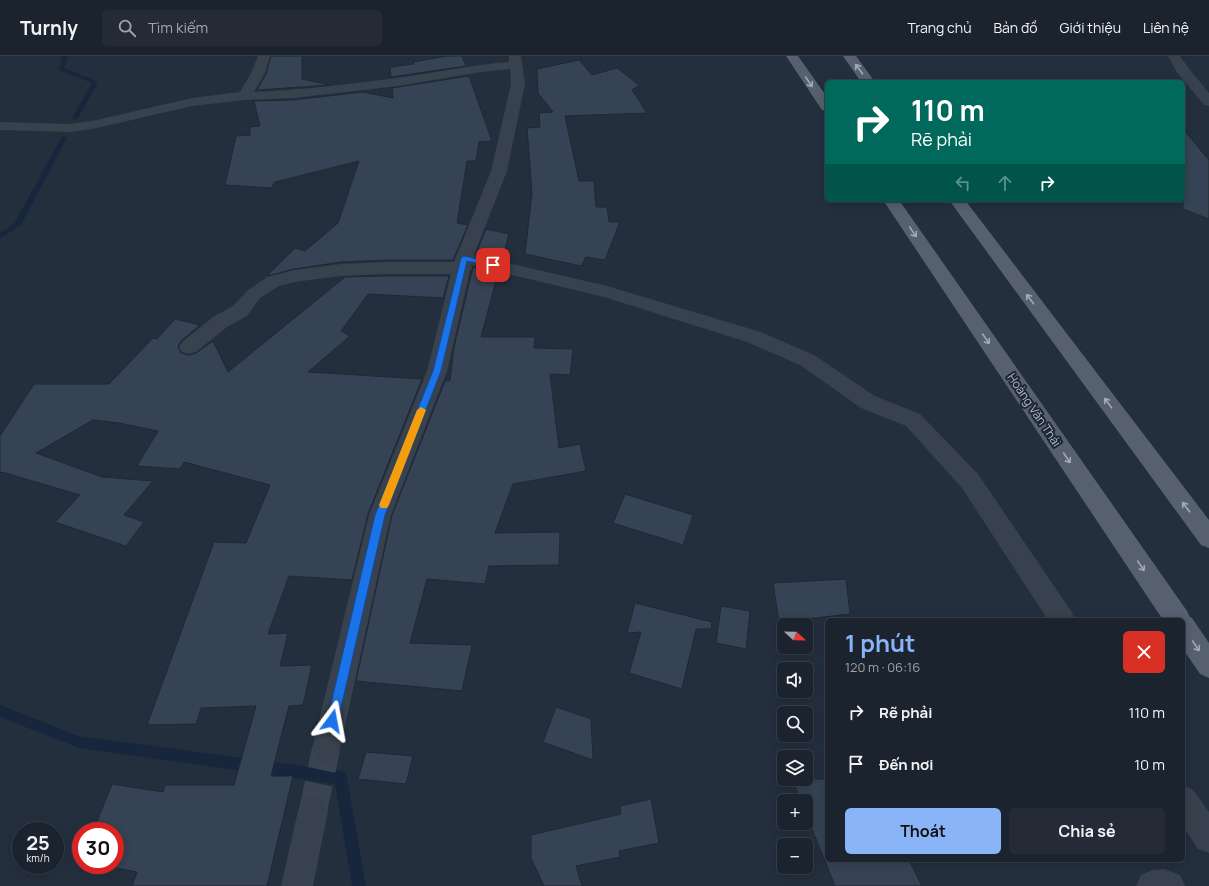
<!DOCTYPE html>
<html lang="vi">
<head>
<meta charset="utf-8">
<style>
  :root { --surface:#1b232e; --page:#242b36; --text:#f1f3f6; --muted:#a0a4aa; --line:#39404a; --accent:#8ab4f8 }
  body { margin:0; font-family:Manrope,sans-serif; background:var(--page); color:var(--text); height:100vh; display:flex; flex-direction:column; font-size:15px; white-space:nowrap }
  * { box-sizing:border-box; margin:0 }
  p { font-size:13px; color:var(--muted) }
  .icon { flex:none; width:22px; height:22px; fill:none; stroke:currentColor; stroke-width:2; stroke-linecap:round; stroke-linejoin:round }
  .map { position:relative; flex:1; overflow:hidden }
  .sheet { position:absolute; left:825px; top:562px; width:360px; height:244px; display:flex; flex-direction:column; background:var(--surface); border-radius:6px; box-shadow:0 2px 10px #0003,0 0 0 1px var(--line) }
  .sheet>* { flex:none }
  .guide { position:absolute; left:825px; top:24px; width:360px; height:122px; border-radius:6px; box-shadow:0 2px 10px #0003,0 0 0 1px var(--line); background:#00695c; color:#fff; overflow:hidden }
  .needle { width:26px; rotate:112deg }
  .controls { position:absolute; left:777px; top:562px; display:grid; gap:8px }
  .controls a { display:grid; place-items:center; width:36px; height:36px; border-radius:6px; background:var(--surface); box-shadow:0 2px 10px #0003,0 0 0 1px var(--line); font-size:20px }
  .speed { position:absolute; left:12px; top:766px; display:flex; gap:8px; font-size:20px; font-weight:700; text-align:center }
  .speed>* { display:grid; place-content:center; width:52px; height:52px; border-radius:50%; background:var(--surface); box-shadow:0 2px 10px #0003,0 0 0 1px var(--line); line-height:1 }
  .speed small { font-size:10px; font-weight:400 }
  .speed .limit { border:6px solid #d22; background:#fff; color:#111 }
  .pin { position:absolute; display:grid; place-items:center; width:34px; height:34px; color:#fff; margin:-17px; border-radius:8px; box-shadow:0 2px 6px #0006 }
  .me { position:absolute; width:44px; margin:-22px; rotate:13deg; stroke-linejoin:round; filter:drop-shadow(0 0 3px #0008) }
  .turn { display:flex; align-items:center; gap:14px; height:84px; padding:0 20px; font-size:18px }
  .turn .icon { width:52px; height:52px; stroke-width:2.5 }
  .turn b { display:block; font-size:28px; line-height:34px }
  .lanes { display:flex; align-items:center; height:38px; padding:0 20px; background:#0003; justify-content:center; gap:20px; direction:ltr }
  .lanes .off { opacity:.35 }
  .round { display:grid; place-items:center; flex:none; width:42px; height:42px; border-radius:6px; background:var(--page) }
  .head { display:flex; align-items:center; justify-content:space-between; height:68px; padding:0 20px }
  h1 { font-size:24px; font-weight:700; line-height:30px; color:var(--accent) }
  .primary-button { display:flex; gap:8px; margin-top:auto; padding:8px 20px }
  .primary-button a { flex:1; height:46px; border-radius:6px; background:var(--accent); color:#111; font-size:16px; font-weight:700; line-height:46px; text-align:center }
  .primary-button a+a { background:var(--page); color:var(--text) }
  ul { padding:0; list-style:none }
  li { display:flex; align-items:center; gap:12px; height:52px; padding:0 20px }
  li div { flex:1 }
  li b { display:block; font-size:15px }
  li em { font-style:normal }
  header { display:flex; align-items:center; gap:24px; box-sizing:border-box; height:56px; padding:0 20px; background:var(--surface); border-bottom:1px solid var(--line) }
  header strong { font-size:19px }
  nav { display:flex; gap:22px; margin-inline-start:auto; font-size:14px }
  .search { width:280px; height:36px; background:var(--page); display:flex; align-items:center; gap:10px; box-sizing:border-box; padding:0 14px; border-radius:6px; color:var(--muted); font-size:15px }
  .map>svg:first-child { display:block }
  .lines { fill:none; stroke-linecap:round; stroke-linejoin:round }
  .stream { fill:#17263c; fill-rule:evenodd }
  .building { fill:#364354; stroke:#1f2835 }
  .street-tunnel { stroke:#3a4453; stroke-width:28; stroke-dasharray:28 14; stroke-linecap:butt }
  .street { fill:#38414e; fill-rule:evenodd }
  .primary { fill:#56606e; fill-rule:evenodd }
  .oneway { stroke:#a1aab7 }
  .route { fill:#1a73e8; stroke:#114b97 }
  .slow { fill:#f59e0b }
  .labels { text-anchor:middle; stroke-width:4; stroke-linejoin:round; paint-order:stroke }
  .street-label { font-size:12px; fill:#b4bcc9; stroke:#1d2633 }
</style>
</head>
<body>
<header>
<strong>Turnly</strong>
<div class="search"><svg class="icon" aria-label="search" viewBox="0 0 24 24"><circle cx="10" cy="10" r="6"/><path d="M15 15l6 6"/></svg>Tìm kiếm</div>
<nav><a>Trang chủ</a><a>Bản đồ</a><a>Giới thiệu</a><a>Liên hệ</a></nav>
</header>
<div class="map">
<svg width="1209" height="830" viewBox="0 0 1209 830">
  <rect width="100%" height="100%" fill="#242f3e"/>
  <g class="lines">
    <path class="stream" d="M 62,0 L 68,0 L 64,12 L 98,26 L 78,62 L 75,64 L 72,62 L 92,27 L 59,14 Z
      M 64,80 L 67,82 L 21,169 L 0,183 L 0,177 L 14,168 L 61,82 Z
      M 0,649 L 79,680 L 341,715 L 346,717 L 366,830 L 352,830 L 335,728 L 79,692 L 0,661 Z"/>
  </g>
  <path class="building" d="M 271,0 L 302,0 L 302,23 L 330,29 L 257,34 L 266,18 Z
    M 447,0 L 462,0 L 466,10 L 391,21 L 390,11 L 414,8 L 413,6 Z
    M 579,4 L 592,19 L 617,12 L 639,29 L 632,34 L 647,57 L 565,60 L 579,125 L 594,125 L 596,151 L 607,151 L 609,166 L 620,166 L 605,204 L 586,201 L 581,210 L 525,198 L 532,137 L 527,72 L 540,71 L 539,57 L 553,56 L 538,37 L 537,13 Z
    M 469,20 L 492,85 L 479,86 L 476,105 L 467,105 L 457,167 L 468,169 L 453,204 L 385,204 L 341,206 L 294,213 L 267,220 L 295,192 L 305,195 L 338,167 L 359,105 L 275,126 L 271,132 L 225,129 L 236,80 L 250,79 L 250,71 L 260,70 L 254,45 L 293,44 L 363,36 L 393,42 L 392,32 Z
    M 1183,73 L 1209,104 L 1209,163 L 1183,153 Z
    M 486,173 L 509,178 L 502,204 L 476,198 Z
    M 473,211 L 498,217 L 481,281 L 535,281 L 534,292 L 573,293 L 570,319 L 550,318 L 559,392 L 580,388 L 586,415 L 513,428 L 495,477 L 560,476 L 559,509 L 489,510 L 485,528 L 427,523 L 410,587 L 472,589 L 462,635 L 356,625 L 392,459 L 445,325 L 450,325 L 454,291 Z
    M 385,220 L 449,220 L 443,242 L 368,238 L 341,275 L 350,280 L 308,316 L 422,323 L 368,458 L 352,524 L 289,520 L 268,578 L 288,577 L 280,610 L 312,609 L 303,649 L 289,650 L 271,720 L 293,720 L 267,830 L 132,830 L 137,816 L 102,809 L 115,809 L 115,775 L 93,775 L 112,728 L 163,736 L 165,729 L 234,729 L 256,650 L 201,652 L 196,668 L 147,669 L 214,486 L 246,487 L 270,429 L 184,406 L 180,413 L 137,410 L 158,375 L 119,367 L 93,364 L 36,397 L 102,421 L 153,425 L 124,459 L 144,466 L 126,490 L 55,466 L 80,439 L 2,416 L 0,417 L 0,380 L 34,328 L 109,328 L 153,282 L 157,283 L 175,263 L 200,269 L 181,285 L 178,290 L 181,297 L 189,299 L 196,297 L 213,285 L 228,316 L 345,221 Z
    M 625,438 L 693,459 L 683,489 L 613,467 Z
    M 846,523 L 850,558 L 779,566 L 773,527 Z
    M 635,547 L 712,566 L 711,573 L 696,573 L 682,633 L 629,617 L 641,576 L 627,577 Z
    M 721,550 L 750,555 L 746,593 L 716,587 Z
    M 556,651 L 591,663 L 593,704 L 543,686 Z
    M 366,696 L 413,700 L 406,728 L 358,723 Z
    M 792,723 L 827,723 L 827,804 L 909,804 L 922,830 L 835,830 L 806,758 L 806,745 L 801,745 Z
    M 651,743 L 659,787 L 619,795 L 620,801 L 576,810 L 582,830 L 544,830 L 531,802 L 531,779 L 621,758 L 620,750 Z"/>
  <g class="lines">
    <path class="street-tunnel" d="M 313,755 L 326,693"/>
    <path class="street" d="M 258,0 L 270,0 L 265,17 L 254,36 C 302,34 350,28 397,22 C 435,17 471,9 509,6 L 509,0 L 521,0 L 525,28 L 507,115 L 474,199 L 607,230 L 761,276 L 814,299 L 875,340 L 920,358 L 978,418 L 1071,555 L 1075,564 L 1048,564 L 962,432 L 906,370 L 861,352 L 800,309 L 747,286 L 604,241 L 471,209 L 472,212 L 470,215 L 447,315 L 391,459 L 340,693 L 336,703 L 326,707 L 316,703 L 312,693 L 369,459 L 427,315 L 451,218 L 385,218 L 341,220 L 294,226 L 279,230 L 260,242 L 247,260 L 227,271 L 196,296 L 189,298 L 182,296 L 179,291 L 182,286 L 213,261 L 233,250 L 248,234 L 267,221 L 294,214 L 341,208 L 385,206 L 454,206 L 491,115 L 511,28 L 510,13 L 481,16 L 398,30 L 293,42 L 245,44 L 192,50 L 97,72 L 71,76 L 0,74 L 0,66 L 71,68 L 97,64 L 192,42 L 240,36 L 251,17 Z
      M 1168,0 L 1180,0 L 1187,10 L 1209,37 L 1209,50 L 1204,49 L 1176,15 Z
      M 1183,729 L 1193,734 L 1209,756 L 1209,797 L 1198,793 L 1183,770 Z
      M 313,740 L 323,745 L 328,755 L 313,830 L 281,830 L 298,755 L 303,745 Z
      M 1164,813 L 1180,819 L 1185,830 L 1136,830 L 1141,819 L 1152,814 Z"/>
    <path class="primary" d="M 786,0 L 798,0 L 827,41 L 827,55 L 822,54 Z
      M 843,0 L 856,0 L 875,26 L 861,26 Z
      M 883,144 L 899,144 L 1187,555 L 1190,561 L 1192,562 L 1209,587 L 1209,622 L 1200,618 L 1183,593 L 1183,564 L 1163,564 Z
      M 949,144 L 965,144 L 1209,464 L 1209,492 L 1201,489 Z"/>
  </g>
  <defs><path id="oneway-shaft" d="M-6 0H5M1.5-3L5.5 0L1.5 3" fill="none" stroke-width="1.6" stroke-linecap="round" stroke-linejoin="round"/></defs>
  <g class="oneway">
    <use href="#oneway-shaft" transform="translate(859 13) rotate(-127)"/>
    <use href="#oneway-shaft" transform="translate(809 26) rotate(56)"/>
    <use href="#oneway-shaft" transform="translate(913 176) rotate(56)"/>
    <use href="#oneway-shaft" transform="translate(1030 243) rotate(-127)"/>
    <use href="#oneway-shaft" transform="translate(986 283) rotate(56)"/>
    <use href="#oneway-shaft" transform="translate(1108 347) rotate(-127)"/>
    <use href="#oneway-shaft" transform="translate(1067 402) rotate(56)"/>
    <use href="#oneway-shaft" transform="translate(1186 451) rotate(-127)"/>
    <use href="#oneway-shaft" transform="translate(1141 510) rotate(56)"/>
    <use href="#oneway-shaft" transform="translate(1196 590) rotate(56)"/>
  </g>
  <path class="route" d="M 464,200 L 495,207 L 496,209 L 493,211 L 467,205 L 441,315 L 385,459 L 338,665 L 336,669 L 332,671 L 328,669 L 327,665 L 375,459 L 433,315 L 461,202 Z"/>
  <path class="slow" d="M 421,351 L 426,354 L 389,449 L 387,452 L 381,452 L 379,449 L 417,354 Z"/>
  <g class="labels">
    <g class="street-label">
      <text transform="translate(1034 354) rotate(56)" y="4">Hoàng Văn Thái</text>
    </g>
  </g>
</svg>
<div class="controls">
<a><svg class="needle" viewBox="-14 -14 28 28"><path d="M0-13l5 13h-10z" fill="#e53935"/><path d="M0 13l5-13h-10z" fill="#a0a4aa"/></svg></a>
<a><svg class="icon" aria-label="sound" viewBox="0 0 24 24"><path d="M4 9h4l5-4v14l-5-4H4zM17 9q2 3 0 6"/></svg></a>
<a><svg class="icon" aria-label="search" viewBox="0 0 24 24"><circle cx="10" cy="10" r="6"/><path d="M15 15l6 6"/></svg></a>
<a><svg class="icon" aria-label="layers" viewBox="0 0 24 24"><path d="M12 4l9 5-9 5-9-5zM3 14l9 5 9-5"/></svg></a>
<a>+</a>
<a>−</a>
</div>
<div class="speed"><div>25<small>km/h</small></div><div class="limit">30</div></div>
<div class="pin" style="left:493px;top:209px;background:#d93025"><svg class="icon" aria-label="arrive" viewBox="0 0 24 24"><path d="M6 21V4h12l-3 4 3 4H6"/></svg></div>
<svg class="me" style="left:332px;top:665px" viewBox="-20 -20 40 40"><path d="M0-17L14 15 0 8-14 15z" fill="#1a73e8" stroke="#fff" stroke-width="4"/></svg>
<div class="guide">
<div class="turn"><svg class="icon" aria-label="right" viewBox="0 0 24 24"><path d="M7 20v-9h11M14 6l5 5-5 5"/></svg><div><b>110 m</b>Rẽ phải</div></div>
<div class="lanes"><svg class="icon off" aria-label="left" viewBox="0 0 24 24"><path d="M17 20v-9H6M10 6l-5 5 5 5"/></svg><svg class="icon off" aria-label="ahead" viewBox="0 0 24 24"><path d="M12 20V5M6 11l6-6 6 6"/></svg><svg class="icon" aria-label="right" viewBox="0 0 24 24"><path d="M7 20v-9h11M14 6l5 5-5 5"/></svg></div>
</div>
<section class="sheet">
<div class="head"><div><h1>1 phút</h1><p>120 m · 06:16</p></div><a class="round" style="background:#d93025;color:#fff"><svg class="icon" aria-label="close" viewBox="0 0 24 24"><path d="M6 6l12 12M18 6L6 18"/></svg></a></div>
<ul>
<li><svg class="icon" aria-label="right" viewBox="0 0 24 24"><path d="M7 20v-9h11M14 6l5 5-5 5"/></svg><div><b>Rẽ phải</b></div><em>110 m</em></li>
<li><svg class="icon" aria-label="arrive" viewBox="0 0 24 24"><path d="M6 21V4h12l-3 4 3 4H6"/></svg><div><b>Đến nơi</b></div><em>10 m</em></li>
</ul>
<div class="primary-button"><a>Thoát</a><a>Chia sẻ</a></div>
</section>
</div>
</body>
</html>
